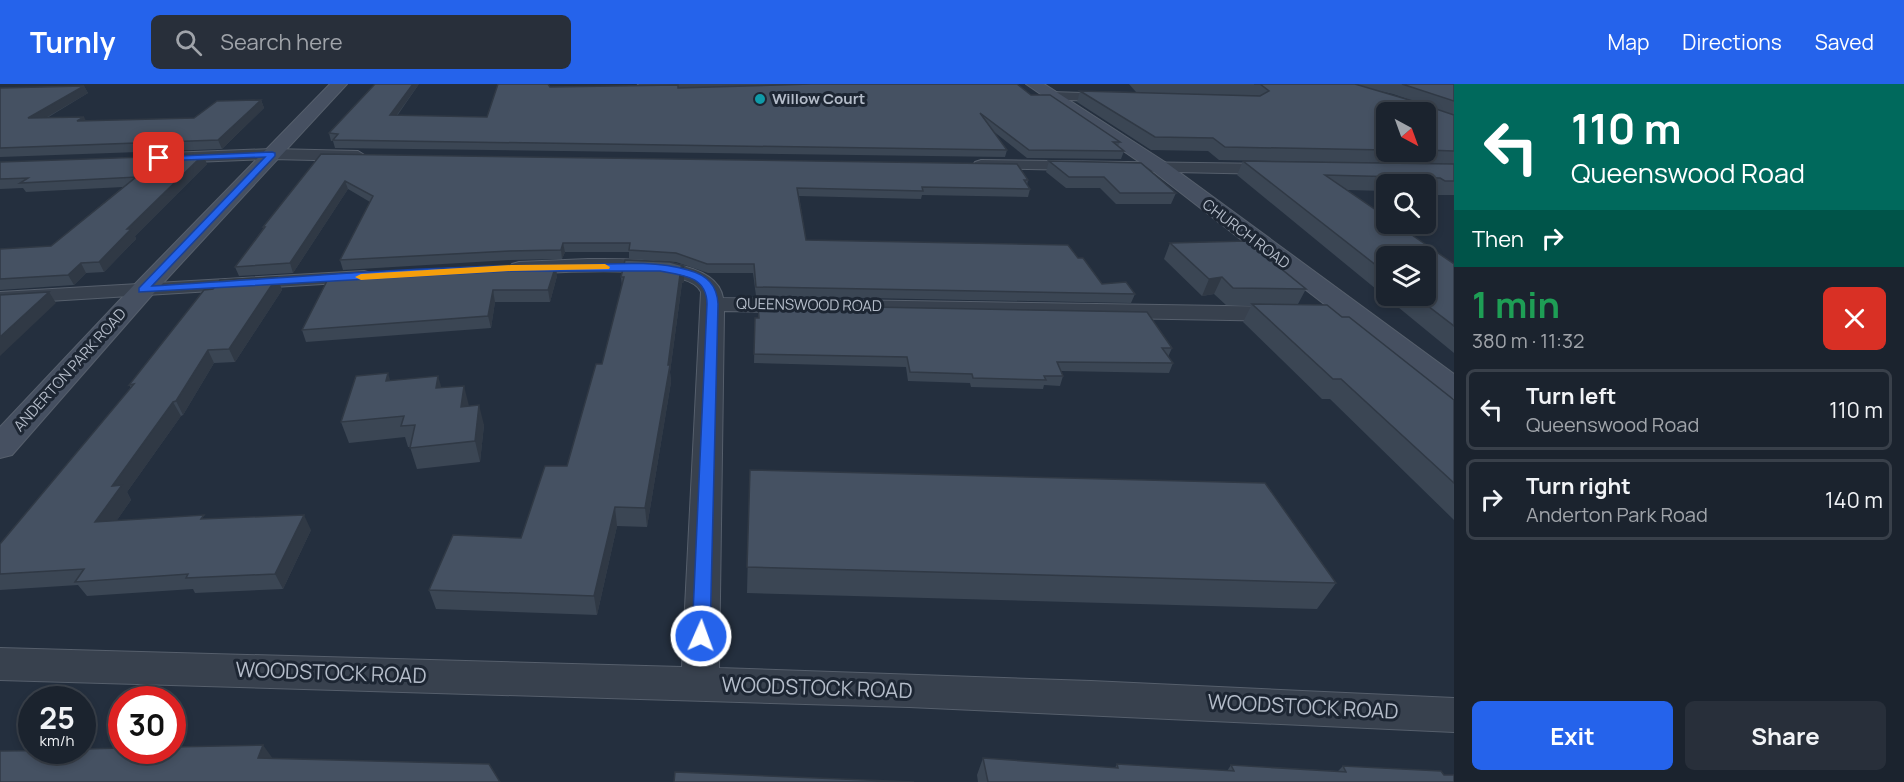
<!DOCTYPE html>
<html lang="en">
<head>
<meta charset="utf-8">
<style>
  :root { --surface:#1b232e; --page:#282f3a; --text:#f1f3f6; --muted:#a0a4aa; --line:#39404a; --accent:#2563eb }
  body { margin:0; font-family:Manrope,sans-serif; background:var(--page); color:var(--text); height:100vh; display:flex; flex-direction:column; font-size:22px; white-space:nowrap }
  * { box-sizing:border-box; margin:0 }
  p { font-size:20px; color:var(--muted) }
  .icon { flex:none; width:33px; height:33px; fill:none; stroke:currentColor; stroke-width:2; stroke-linecap:round; stroke-linejoin:round }
  .map { position:relative; flex:1; overflow:hidden }
  .drawer { display:flex; flex-direction:column; background:var(--surface); width:450px }
  .drawer>* { flex:none }
  .top-card { background:#00695c; color:#fff; overflow:hidden }
  .needle { width:39px; rotate:139deg }
  .controls { position:absolute; left:1376px; top:18px; display:grid; gap:12px }
  .controls a { display:grid; place-items:center; width:60px; height:60px; border-radius:9px; background:var(--surface); box-shadow:0 3px 9px #0003,0 0 0 2px var(--line); font-size:30px }
  .speed { position:absolute; left:18px; top:602px; display:flex; gap:12px; font-size:30px; font-weight:700; text-align:center }
  .speed>* { display:grid; place-content:center; width:78px; height:78px; border-radius:50%; background:var(--surface); box-shadow:0 3px 9px #0003,0 0 0 2px var(--line); line-height:1 }
  .speed small { font-size:15px; font-weight:400 }
  .speed .limit { border:9px solid #d22; background:#fff; color:#111 }
  .pin { position:absolute; display:grid; place-items:center; width:51px; height:51px; color:#fff; margin:-26px; border-radius:12px; box-shadow:0 3px 9px #0006 }
  .me { position:absolute; width:66px; margin:-33px; rotate:2deg; stroke-linejoin:round; filter:drop-shadow(0 0 4px #0008) }
  .turn { display:flex; align-items:center; gap:21px; height:126px; padding:0 18px; font-size:27px }
  .turn .icon { width:78px; height:78px; stroke-width:2.5 }
  .turn b { display:block; font-size:42px; line-height:51px }
  .then { display:flex; align-items:center; height:57px; padding:0 18px; background:#0003; gap:12px; font-size:22px }
  .round { display:grid; place-items:center; flex:none; width:63px; height:63px; border-radius:9px; background:var(--page) }
  .headline { display:flex; align-items:center; justify-content:space-between; height:102px; padding:0 18px }
  h1 { font-size:36px; font-weight:700; line-height:45px; color:#1e9e55 }
  .button { display:flex; gap:12px; margin-top:auto; padding:12px 18px }
  .button a { flex:1; height:69px; border-radius:9px; background:var(--accent); color:#fff; font-size:24px; font-weight:700; line-height:69px; text-align:center }
  .button a+a { background:var(--page); color:var(--text) }
  ul { padding:0; list-style:none }
  li { display:flex; align-items:center; gap:18px; height:81px; margin:0 12px 9px; padding:0 6px; border:3px solid var(--line); border-radius:9px }
  li div { flex:1 }
  li b { display:block; font-size:22px }
  li em { font-style:normal }
  header { display:flex; align-items:center; gap:36px; box-sizing:border-box; height:84px; padding:0 30px; background:var(--accent); color:#fff }
  header strong { font-size:28px }
  nav { display:flex; gap:33px; margin-inline-start:auto; font-size:21px }
  .search { width:420px; height:54px; background:var(--page); display:flex; align-items:center; gap:15px; box-sizing:border-box; padding:0 21px; border-radius:9px; color:var(--muted); font-size:22px }
  main { display:flex; flex:1; min-height:0 }
  .map>svg:first-child { display:block }
  .lines { fill:none; stroke-linecap:round; stroke-linejoin:round }
  .street-casing { stroke:#565f6c; stroke-width:2 }
  .secondary-casing { stroke:#565f6c; stroke-width:2 }
  .street { fill:#38414e; fill-rule:evenodd }
  .secondary { fill:#465061; fill-rule:evenodd }
  .wall { fill:#3b4654; fill-rule:evenodd }
  .shaded-wall { fill:#303945 }
  .building { fill:#455162; stroke:#303945; stroke-width:1.5 }
  .route { fill:#2563eb; stroke:#184099; stroke-width:1.5 }
  .slow { fill:#f59e0b }
  .culture-dot { fill:#0f9aa8; stroke:#1d2633; stroke-width:2 }
  .labels { text-anchor:middle; stroke-width:6; stroke-linejoin:round; paint-order:stroke }
  .far-poi-label { font-size:15px; font-weight:bold; fill:#b4bcc9; stroke:#1d2633; text-anchor:start }
  .far-street-label { font-size:15px; fill:#b4bcc9; stroke:#1d2633 }
  .near-street-label { font-size:21px; fill:#b4bcc9; stroke:#1d2633 }
</style>
</head>
<body>
<header>
<strong>Turnly</strong>
<div class="search"><svg class="icon" aria-label="search" viewBox="0 0 24 24"><circle cx="10" cy="10" r="6"/><path d="M15 15l6 6"/></svg>Search here</div>
<nav><a>Map</a><a>Directions</a><a>Saved</a></nav>
</header>
<main>
<div class="map">
<svg width="1454" height="698" viewBox="0 0 1454 698">
  <rect width="100%" height="100%" fill="#242f3e"/>
  <g class="lines">
    <g class="street-casing">
      <path id="street" d="M 639,0 L 827,0 L 821,4 L 642,7 L 636,3 Z
        M 1051,8 L 1116,10 L 1123,14 L 1116,18 L 1046,15 L 1045,12 Z
        M 272,65 L 358,67 L 366,72 L 358,77 L 272,75 L 168,79 L 160,74 L 168,69 Z
        M 981,76 L 1276,80 L 1284,85 L 1276,90 L 975,84 L 973,81 L 975,78 Z
        M 588,175 C 621,175 717,171 723,214 L 1283,223 L 1291,225 L 1294,230 L 1291,235 L 1283,237 L 724,227 L 719,584 L 1091,597 L 1454,614 L 1454,648 L 909,623 L 0,596 L 0,564 L 682,583 L 701,208 C 689,178 550,189 519,190 L 512,188 L 509,184 L 512,180 L 519,178 Z
        M 364,187 L 371,189 L 374,193 L 371,197 L 0,220 L 0,208 Z"/>
    </g>
    <g class="secondary-casing">
      <path id="secondary" d="M 330,0 L 347,0 L 152,211 L 12,371 L 0,374 L 0,343 L 134,201 Z
        M 1026,0 L 1044,0 L 1168,80 L 1454,290 L 1454,314 L 1443,312 L 1154,88 Z"/>
    </g>
    <use href="#street" class="street"/>
    <use href="#secondary" class="secondary"/>
  </g>
  <path class="wall" d="M 419,0 L 397,32 L 487,33 L 498,0 L 549,0 L 549,1 L 550,3 L 1031,11 L 1120,58 L 1118,62 L 1124,67 L 1121,75 L 1027,74 L 993,47 L 1007,66 L 1005,73 L 335,64 L 333,57 L 331,57 L 329,49 Z
    M 1129,0 L 1454,0 L 1454,111 L 1437,111 L 1432,108 L 1425,107 L 1425,100 L 1386,100 L 1386,107 L 1347,106 L 1454,180 L 1454,269 L 1237,91 L 1243,77 L 1441,80 L 1219,76 L 1208,67 L 1151,66 L 1077,18 L 1080,7 L 1136,8 ZM 1379,7 L 1393,10 L 1410,16 ZM 1386,28 L 1425,28 L 1425,68 L 1386,68 ZM 1386,172 L 1425,212 L 1386,212 Z
    M 84,2 L 88,9 L 47,34 L 86,37 L 194,34 L 261,16 L 264,24 L 222,65 L 0,73 L 0,4 Z
    M 321,70 L 1028,96 L 1027,101 L 1030,105 L 1028,113 L 922,111 L 921,115 L 799,112 L 806,156 L 1078,174 L 1102,200 L 1135,210 L 1131,219 L 756,212 L 753,189 L 708,189 L 676,178 L 629,175 L 629,168 L 565,168 L 562,175 L 511,176 L 343,186 L 340,176 L 370,118 L 348,105 L 293,189 L 239,192 L 235,183 L 263,145 L 263,143 Z
    M 1049,77 L 1176,109 L 1171,120 L 1116,120 L 1100,104 L 1066,104 L 1046,88 Z
    M 0,78 L 207,80 L 135,152 L 136,155 L 104,188 L 86,189 L 74,201 L 0,206 L 0,165 L 51,162 L 123,103 L 26,108 L 23,104 L 0,105 Z
    M 1170,159 L 1306,205 L 1298,220 L 1342,233 L 1454,316 L 1454,436 L 1330,315 L 1322,315 L 1243,238 L 1251,222 L 1226,221 L 1214,210 L 1202,212 L 1164,175 Z
    M 557,192 L 550,218 L 495,218 L 491,244 L 306,258 L 302,246 Z
    M 277,193 L 282,206 L 235,278 L 214,279 L 183,331 L 181,332 L 127,408 L 131,416 L 117,436 L 206,435 L 311,446 L 283,505 L 195,509 L 193,505 L 87,512 L 78,501 L 0,506 L 0,460 L 131,304 L 129,301 L 213,205 Z
    M 621,193 L 684,198 L 682,199 L 670,288 L 671,298 L 647,443 L 617,442 L 597,531 L 436,525 L 429,506 L 521,454 L 567,382 L 602,280 L 622,202 Z
    M 758,221 L 1172,264 L 1168,273 L 1173,279 L 1169,289 L 1061,287 L 1063,292 L 1060,302 L 1044,301 L 1043,305 L 971,303 L 970,299 L 908,297 L 906,283 L 754,279 L 755,234 L 758,234 Z
    M 390,297 L 441,304 L 469,322 L 484,341 L 480,378 L 417,385 L 410,363 L 408,363 L 405,353 L 349,359 L 341,338 Z
    M 750,386 L 1336,499 L 1317,525 L 747,509 Z
    M 983,674 L 1115,684 L 1117,680 L 1227,687 L 1231,681 L 1338,687 L 1343,682 L 1444,691 L 1454,698 L 978,698 L 977,691 Z"/>
  <path class="shaded-wall" d="M 413,0 L 419,0 L 391,39 L 390,31 Z
    M 84,2 L 88,9 L 32,42 L 28,34 Z
    M 261,16 L 264,24 L 222,65 L 218,56 Z
    M 84,33 L 88,41 L 77,37 Z
    M 203,71 L 207,80 L 135,152 L 136,155 L 104,188 L 99,178 L 127,145 Z
    M 345,97 L 348,105 L 293,189 L 290,179 Z
    M 563,159 L 565,168 L 562,175 L 561,166 Z
    M 81,179 L 86,189 L 74,201 L 68,191 Z
    M 556,181 L 557,192 L 550,218 L 548,206 Z
    M 684,182 L 684,198 L 682,199 L 670,288 L 671,298 L 647,443 L 645,424 L 681,183 Z
    M 277,193 L 282,206 L 235,278 L 229,265 Z
    M 1222,193 L 1214,210 L 1202,212 L 1209,195 Z
    M 493,206 L 495,218 L 491,244 L 488,232 Z
    M 49,208 L 56,219 L 0,272 L 0,253 Z
    M 208,266 L 214,279 L 183,331 L 176,317 Z
    M 388,289 L 394,309 L 386,297 Z
    M 438,292 L 444,312 L 436,304 Z
    M 464,302 L 469,322 L 461,323 Z
    M 173,318 L 181,332 L 127,408 L 131,416 L 106,452 L 95,438 L 112,402 Z
    M 479,321 L 484,341 L 480,378 L 475,357 Z
    M 615,423 L 617,442 L 597,531 L 594,512 Z
    M 304,431 L 311,446 L 283,505 L 275,490 Z
    M 263,661 L 276,679 L 258,674 Z"/>
  <path class="building" d="M 375,0 L 413,0 L 390,31 L 487,33 L 498,0 L 548,0 L 550,3 L 678,1 L 678,4 L 811,0 L 1017,0 L 1031,11 L 1050,11 L 1120,58 L 1113,58 L 1124,67 L 1029,66 L 980,29 L 1007,66 L 333,56 L 338,50 L 329,49 Z
    M 1254,0 L 1355,0 L 1416,18 L 1429,18 L 1430,23 L 1454,31 L 1454,67 L 1425,66 L 1425,28 L 1386,28 L 1386,66 L 1225,63 L 1213,54 L 1155,53 L 1080,7 L 1260,12 L 1269,7 L 1260,0 Z
    M 1402,0 L 1454,0 L 1454,17 Z
    M 84,2 L 28,34 L 84,33 L 77,37 L 194,34 L 217,17 L 261,16 L 218,56 L 0,64 L 0,4 Z
    M 321,70 L 1017,80 L 1028,96 L 1024,96 L 1030,105 L 922,103 L 923,107 L 797,104 L 806,156 L 1068,161 L 1078,174 L 1083,174 L 1102,200 L 1126,198 L 1135,210 L 756,203 L 754,180 L 707,180 L 676,169 L 629,166 L 630,159 L 563,159 L 561,166 L 509,167 L 340,176 L 373,112 L 345,97 L 290,179 L 235,183 L 265,143 L 263,143 Z
    M 203,71 L 127,145 L 131,145 L 99,178 L 81,179 L 68,191 L 0,195 L 0,165 L 51,162 L 136,93 L 20,99 L 28,94 L 0,95 L 0,78 Z
    M 1049,77 L 1141,79 L 1176,109 L 1120,109 L 1104,93 L 1069,93 Z
    M 1243,77 L 1454,80 L 1454,97 L 1445,97 L 1440,94 L 1325,91 L 1386,133 L 1386,140 L 1396,140 L 1454,180 L 1454,242 L 1415,212 L 1425,212 L 1425,172 L 1386,172 L 1386,189 Z
    M 1247,157 L 1306,205 L 1233,204 L 1222,193 L 1209,195 L 1170,159 Z
    M 625,176 L 670,178 L 684,182 L 681,183 L 668,281 L 670,281 L 645,424 L 615,423 L 594,512 L 429,506 L 453,451 L 521,454 L 545,382 L 567,382 L 596,280 L 602,280 L 624,193 L 621,193 Z
    M 509,181 L 556,181 L 548,206 L 493,206 L 488,232 L 302,246 L 330,191 Z
    M 277,193 L 229,265 L 208,266 L 176,317 L 173,318 L 112,402 L 122,401 L 95,438 L 204,431 L 201,435 L 304,431 L 275,490 L 186,494 L 188,490 L 75,498 L 84,485 L 0,490 L 0,460 L 134,300 L 129,301 L 204,206 L 213,205 L 220,196 Z
    M 49,208 L 0,253 L 0,211 Z
    M 1252,220 L 1327,221 L 1342,233 L 1349,233 L 1454,316 L 1454,399 L 1341,295 L 1333,295 Z
    M 758,221 L 1147,228 L 1172,264 L 1162,264 L 1173,279 L 1057,278 L 1063,292 L 1044,292 L 1046,296 L 973,294 L 972,290 L 910,288 L 907,273 L 754,270 L 755,234 L 759,234 Z
    M 388,289 L 386,297 L 438,292 L 436,304 L 464,302 L 461,323 L 479,321 L 475,357 L 410,364 L 415,341 L 401,342 L 404,332 L 341,338 L 356,292 Z
    M 750,386 L 1265,399 L 1336,499 L 747,483 Z
    M 263,661 L 258,674 L 489,680 L 500,698 L 0,698 L 0,667 L 82,666 L 82,665 L 122,664 L 122,666 L 172,666 L 172,663 Z
    M 983,674 L 1118,684 L 1117,680 L 1234,687 L 1231,681 L 1346,688 L 1343,682 L 1441,687 L 1444,691 L 1454,691 L 1454,698 L 988,698 Z
    M 675,688 L 914,698 L 674,698 Z"/>
  <path class="route" d="M 272,68 L 275,69 L 275,72 L 152,202 C 290,194 428,181 566,181 C 605,181 650,175 688,186 C 707,191 717,201 718,220 L 710,552 L 708,557 L 701,559 L 695,557 L 692,552 L 707,220 C 707,192 682,191 660,187 L 511,187 L 139,208 L 139,204 L 265,73 L 159,77 L 156,76 L 156,73 Z"/>
  <path class="slow" d="M 605,180 L 610,183 L 609,185 L 511,187 L 361,196 L 355,193 L 361,190 L 511,181 Z"/>
  <circle class="culture-dot" cx="760" cy="15" r="6"/>
  <g class="labels">
    <g class="far-poi-label">
      <text x="772" y="20">Willow Court</text>
    </g>
    <g class="far-street-label">
      <text transform="translate(1246 150) rotate(37)" y="5">CHURCH ROAD</text>
      <text transform="translate(809 221) rotate(1)" y="5">QUEENSWOOD ROAD</text>
      <text transform="translate(70 286) rotate(-48)" y="5">ANDERTON PARK ROAD</text>
    </g>
    <g class="near-street-label">
      <text transform="translate(331 589) rotate(2)" y="7">WOODSTOCK ROAD</text>
      <text transform="translate(817 604) rotate(2)" y="7">WOODSTOCK ROAD</text>
      <text transform="translate(1303 623) rotate(3)" y="7">WOODSTOCK ROAD</text>
    </g>
  </g>
</svg>
<div class="controls">
<a><svg class="needle" viewBox="-14 -14 28 28"><path d="M0-13l5 13h-10z" fill="#e53935"/><path d="M0 13l5-13h-10z" fill="#a0a4aa"/></svg></a>
<a><svg class="icon" aria-label="search" viewBox="0 0 24 24"><circle cx="10" cy="10" r="6"/><path d="M15 15l6 6"/></svg></a>
<a><svg class="icon" aria-label="layers" viewBox="0 0 24 24"><path d="M12 4l9 5-9 5-9-5zM3 14l9 5 9-5"/></svg></a>
</div>
<div class="speed"><div>25<small>km/h</small></div><div class="limit">30</div></div>
<div class="pin" style="left:159px;top:74px;background:#d93025"><svg class="icon" aria-label="arrive" viewBox="0 0 24 24"><path d="M6 21V4h12l-3 4 3 4H6"/></svg></div>
<svg class="me" style="left:701px;top:552px" viewBox="-20 -20 40 40"><circle r="17" fill="#2563eb" stroke="#fff" stroke-width="3"/><path d="M0-11L8 9 0 5-8 9z" fill="#fff"/></svg>
</div>
<section class="drawer">
<div class="top-card">
<div class="turn"><svg class="icon" aria-label="left" viewBox="0 0 24 24"><path d="M17 20v-9H6M10 6l-5 5 5 5"/></svg><div><b>110 m</b>Queenswood Road</div></div>
<div class="then">Then<svg class="icon" aria-label="right" viewBox="0 0 24 24"><path d="M7 20v-9h11M14 6l5 5-5 5"/></svg></div>
</div>
<div class="headline"><div><h1>1 min</h1><p>380 m · 11:32</p></div><a class="round" style="background:#d93025;color:#fff"><svg class="icon" aria-label="close" viewBox="0 0 24 24"><path d="M6 6l12 12M18 6L6 18"/></svg></a></div>
<ul>
<li><svg class="icon" aria-label="left" viewBox="0 0 24 24"><path d="M17 20v-9H6M10 6l-5 5 5 5"/></svg><div><b>Turn left</b><p>Queenswood Road</p></div><em>110 m</em></li>
<li><svg class="icon" aria-label="right" viewBox="0 0 24 24"><path d="M7 20v-9h11M14 6l5 5-5 5"/></svg><div><b>Turn right</b><p>Anderton Park Road</p></div><em>140 m</em></li>
</ul>
<div class="button"><a>Exit</a><a>Share</a></div>
</section>
</main>
</body>
</html>
